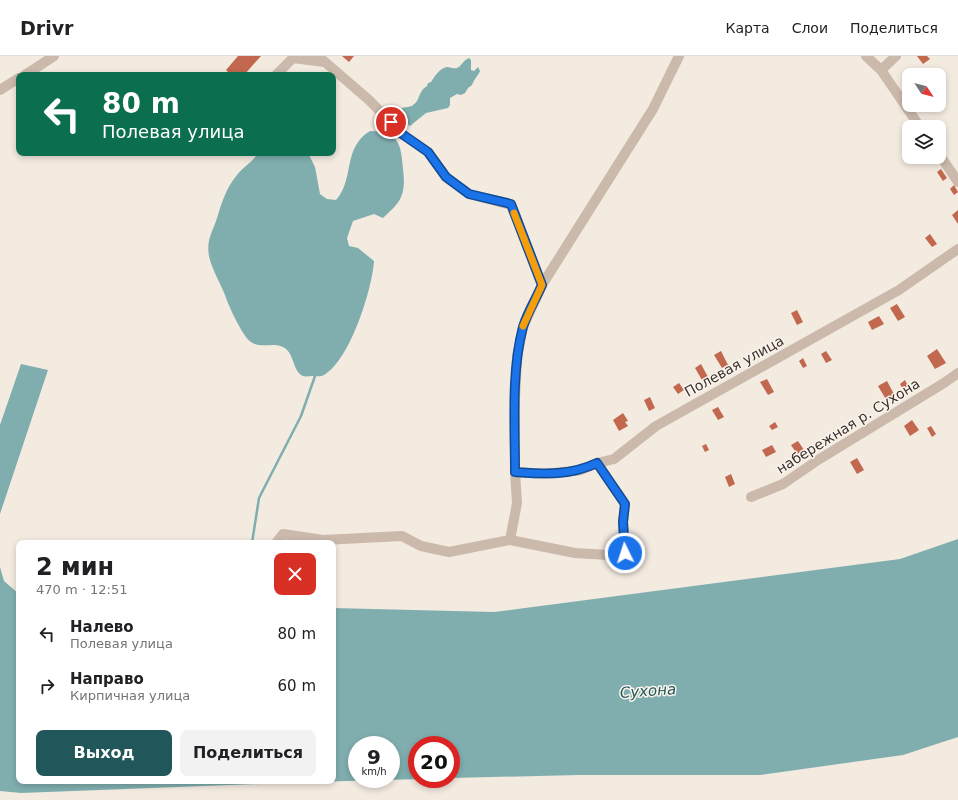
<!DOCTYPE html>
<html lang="ru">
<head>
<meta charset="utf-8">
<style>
  :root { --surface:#fff; --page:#f2f2f2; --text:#202124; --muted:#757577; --line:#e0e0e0; --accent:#21575a }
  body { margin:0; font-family:"DejaVu Sans",sans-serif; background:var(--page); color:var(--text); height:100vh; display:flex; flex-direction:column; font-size:15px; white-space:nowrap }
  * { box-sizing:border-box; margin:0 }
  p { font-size:13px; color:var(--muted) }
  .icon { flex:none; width:22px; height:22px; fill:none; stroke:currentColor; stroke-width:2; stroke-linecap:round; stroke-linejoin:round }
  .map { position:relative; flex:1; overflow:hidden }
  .side { position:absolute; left:16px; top:484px; width:320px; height:244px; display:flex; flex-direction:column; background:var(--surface); border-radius:8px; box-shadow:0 2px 6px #0003 }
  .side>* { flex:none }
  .hud { position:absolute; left:16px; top:16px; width:320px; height:84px; border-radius:8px; box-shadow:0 2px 6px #0003; background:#0b6e4f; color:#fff; overflow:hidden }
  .needle { width:26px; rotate:126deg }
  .tools { position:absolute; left:902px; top:12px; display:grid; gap:8px }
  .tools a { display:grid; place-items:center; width:44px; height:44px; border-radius:8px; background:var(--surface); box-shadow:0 2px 6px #0003; font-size:20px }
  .speed { position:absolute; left:348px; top:680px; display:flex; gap:8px; font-size:20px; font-weight:700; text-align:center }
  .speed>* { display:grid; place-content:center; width:52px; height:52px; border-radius:50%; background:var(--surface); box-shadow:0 2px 6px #0003; line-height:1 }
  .speed small { font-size:10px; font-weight:400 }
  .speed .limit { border:6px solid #d22; background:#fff; color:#111 }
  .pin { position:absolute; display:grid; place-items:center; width:34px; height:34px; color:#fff; margin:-17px; border:2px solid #fff; border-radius:50%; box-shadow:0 1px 4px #0007 }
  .me { position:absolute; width:44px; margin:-22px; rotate:356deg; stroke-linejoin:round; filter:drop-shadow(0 0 3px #0008) }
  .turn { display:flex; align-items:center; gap:14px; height:84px; padding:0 20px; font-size:18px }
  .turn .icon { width:52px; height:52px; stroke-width:2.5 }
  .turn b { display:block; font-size:28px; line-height:34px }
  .round { display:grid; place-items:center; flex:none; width:42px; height:42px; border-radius:8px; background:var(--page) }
  .headline { display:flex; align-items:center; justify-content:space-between; height:68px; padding:0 20px }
  h1 { font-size:24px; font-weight:700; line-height:30px }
  .button { display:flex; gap:8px; margin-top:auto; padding:8px 20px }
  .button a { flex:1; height:46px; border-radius:8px; background:var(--accent); color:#fff; font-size:16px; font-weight:700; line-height:46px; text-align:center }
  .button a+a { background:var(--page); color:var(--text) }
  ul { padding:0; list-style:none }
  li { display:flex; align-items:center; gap:12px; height:52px; padding:0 20px }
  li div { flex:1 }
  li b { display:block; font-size:15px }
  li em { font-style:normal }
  header { display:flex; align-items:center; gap:24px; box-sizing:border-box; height:56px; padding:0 20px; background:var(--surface); border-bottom:1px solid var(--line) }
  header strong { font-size:19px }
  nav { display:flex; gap:22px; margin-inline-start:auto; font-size:14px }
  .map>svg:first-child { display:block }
  .water { fill:#80aeaf; fill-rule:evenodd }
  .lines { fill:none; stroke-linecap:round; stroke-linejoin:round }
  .stream { stroke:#80aeaf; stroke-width:2.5 }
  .building { fill:#c2684f }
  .minor { stroke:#cbb9ac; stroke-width:10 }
  .route-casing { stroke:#114b97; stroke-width:10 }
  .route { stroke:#1a73e8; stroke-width:7 }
  .slow { stroke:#f59e0b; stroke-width:7 }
  .labels { text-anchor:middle; stroke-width:3; stroke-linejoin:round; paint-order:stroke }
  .street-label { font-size:14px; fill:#392f2b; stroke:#faf4ed }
  .water-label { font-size:15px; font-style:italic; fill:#21575a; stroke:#faf4ed }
</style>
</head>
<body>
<header>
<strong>Drivr</strong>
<nav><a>Карта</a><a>Слои</a><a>Поделиться</a></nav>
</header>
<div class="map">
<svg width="958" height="744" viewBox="0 0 958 744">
  <rect width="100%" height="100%" fill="#f3eae0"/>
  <path class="water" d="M 469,2 L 471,4 L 471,14 L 474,15 L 478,11 L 480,15 C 478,20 474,23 472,29 L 468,32 L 465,37 L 461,39 L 457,38 L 450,42 L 450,49 L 448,52 L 426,57 L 410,70 L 399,62 L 397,58 C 400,50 406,52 412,50 C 414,48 417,46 418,43 C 420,38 422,33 427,30 L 428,27 L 431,26 C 434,21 440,12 447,11 C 450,11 453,13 457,12 C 462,10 463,4 469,2 Z
    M 370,75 C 399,75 401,88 403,113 C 404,122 405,132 401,141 C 398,149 389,156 383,162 L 374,158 L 353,165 L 347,182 L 349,190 L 358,192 L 374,205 C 372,234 350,304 324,319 C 321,321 316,320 312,320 C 309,320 306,321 303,320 C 292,315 295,297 283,291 C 273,286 261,293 251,286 C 243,281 228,249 225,239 C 220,226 212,214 209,200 C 206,184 213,175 217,162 C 222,146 226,132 237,119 C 243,111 253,106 258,97 L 308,97 L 315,111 L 320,138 L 327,143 L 336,144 C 355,123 342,92 370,75 Z
    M 21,308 L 48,314 L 0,458 L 0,369 Z
    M 958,483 L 958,681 L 903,699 L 760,719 L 579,719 L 451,722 L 451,689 L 417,689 L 417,723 L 422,723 L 311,726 L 21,737 L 0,735 L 0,511 L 4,525 L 19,538 L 19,725 L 333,725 L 333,552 L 494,556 L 900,503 ZM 357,689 L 391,689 L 391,723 L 357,723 Z"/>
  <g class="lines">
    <path class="stream" d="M 252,487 L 259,442 L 301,360 L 315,320"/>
  </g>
  <path class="building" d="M 238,0 L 261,0 L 244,19 L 231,19 L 226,14 Z
    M 342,0 L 354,0 L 349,6 Z
    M 917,0 L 927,0 L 930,3 L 923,8 Z
    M 941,113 L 947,122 L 943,125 L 937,116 Z
    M 954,129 L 958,136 L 954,139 L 950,133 Z
    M 958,154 L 958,168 L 952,159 Z
    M 930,178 L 937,188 L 932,191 L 925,182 Z
    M 897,248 L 905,261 L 898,265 L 890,252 Z
    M 797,254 L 803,266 L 797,269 L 791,257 Z
    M 879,260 L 884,268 L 872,274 L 868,266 Z
    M 937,293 L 946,307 L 935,313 L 927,300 Z
    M 721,295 L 728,309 L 722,312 L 714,299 Z
    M 826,295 L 832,304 L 826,307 L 821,298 Z
    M 803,302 L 807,310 L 803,312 L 799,305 Z
    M 701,308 L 708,321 L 702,324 L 695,312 Z
    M 767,323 L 774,336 L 768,339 L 760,326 Z
    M 905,324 L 908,330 L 903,333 L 900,328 Z
    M 887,325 L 895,340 L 887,345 L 878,330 Z
    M 679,327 L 684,334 L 678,338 L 673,331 Z
    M 650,341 L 655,352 L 649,355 L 644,344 Z
    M 718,351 L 724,361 L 718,364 L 712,354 Z
    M 623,357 L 628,365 L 625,366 L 628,370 L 619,375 L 613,364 Z
    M 912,364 L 919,374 L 910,380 L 904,370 Z
    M 775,366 L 778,371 L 772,374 L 769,370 Z
    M 931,370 L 936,378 L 932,381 L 927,372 Z
    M 846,371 L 849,375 L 842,379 L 840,374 Z
    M 798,385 L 804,394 L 797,398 L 791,389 Z
    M 706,388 L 709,394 L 705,396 L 702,390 Z
    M 772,389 L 776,396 L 766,401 L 762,394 Z
    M 857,402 L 864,414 L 857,418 L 850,406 Z
    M 731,418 L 735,428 L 729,431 L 725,421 Z"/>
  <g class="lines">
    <path class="minor" d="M 866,0 L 881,14 L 920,71
      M 881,14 L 896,0
      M 25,19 L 54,0
      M 276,19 L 293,2 L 324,6
      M 0,34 L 19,22
      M 939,98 L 958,126
      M 542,229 L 653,53 L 679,0
      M 597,407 L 625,448 L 623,466 L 625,497
      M 515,416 L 545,418 L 581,414 L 597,407 L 614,403 L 656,370 L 899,234 L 958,193
      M 751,441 L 783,428 L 818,404 L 944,327 L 958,317
      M 510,484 L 575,497 L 608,499 L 634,497
      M 276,487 L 283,478 L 323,484 L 402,480 L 421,490 L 449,496 L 510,484 L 517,447 L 515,416 L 515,342 L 517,301 L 523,271 L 542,229 L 511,149 L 469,138 L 446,121 L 428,96 L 402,78 L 369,44 L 318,0"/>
  </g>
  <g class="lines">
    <g class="route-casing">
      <path id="route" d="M 391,66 L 402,78 L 428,96 L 446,121 L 469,138 L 511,148 L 542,229 C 536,243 527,257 523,271 C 511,316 515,370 515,416 C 545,418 569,420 597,407 L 625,448 L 623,466 L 625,497"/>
    </g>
    <use href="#route" class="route"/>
    <path class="slow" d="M 514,157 L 542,229 L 523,270"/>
  </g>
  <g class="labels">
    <g class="street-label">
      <text transform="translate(734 310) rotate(-29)" y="5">Полевая улица</text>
      <text transform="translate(848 370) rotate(-32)" y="5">набережная р. Сухона</text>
    </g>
    <g class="water-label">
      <text transform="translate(648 635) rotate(-4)" y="5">Сухона</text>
    </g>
  </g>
</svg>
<div class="tools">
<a><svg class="needle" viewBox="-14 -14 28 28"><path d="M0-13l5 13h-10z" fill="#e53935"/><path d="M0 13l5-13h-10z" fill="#757577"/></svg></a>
<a><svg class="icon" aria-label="layers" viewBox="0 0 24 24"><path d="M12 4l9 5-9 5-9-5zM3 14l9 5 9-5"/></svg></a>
</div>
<div class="speed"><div>9<small>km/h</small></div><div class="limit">20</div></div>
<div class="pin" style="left:391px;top:66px;background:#d93025"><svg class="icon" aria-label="arrive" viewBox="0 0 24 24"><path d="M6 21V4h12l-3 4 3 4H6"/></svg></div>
<svg class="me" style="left:625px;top:497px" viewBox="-20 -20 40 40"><circle r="17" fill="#1a73e8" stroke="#fff" stroke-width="3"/><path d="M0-11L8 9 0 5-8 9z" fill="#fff"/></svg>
<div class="hud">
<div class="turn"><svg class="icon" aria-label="left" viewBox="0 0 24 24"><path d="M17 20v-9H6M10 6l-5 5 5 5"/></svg><div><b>80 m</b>Полевая улица</div></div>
</div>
<section class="side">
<div class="headline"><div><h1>2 мин</h1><p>470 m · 12:51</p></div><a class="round" style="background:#d93025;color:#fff"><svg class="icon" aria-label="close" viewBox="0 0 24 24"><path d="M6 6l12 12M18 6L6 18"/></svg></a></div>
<ul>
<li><svg class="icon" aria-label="left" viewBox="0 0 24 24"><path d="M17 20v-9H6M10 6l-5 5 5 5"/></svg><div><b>Налево</b><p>Полевая улица</p></div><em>80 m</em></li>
<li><svg class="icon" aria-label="right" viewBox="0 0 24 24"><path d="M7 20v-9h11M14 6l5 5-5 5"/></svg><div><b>Направо</b><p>Кирпичная улица</p></div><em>60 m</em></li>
</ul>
<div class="button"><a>Выход</a><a>Поделиться</a></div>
</section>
</div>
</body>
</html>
